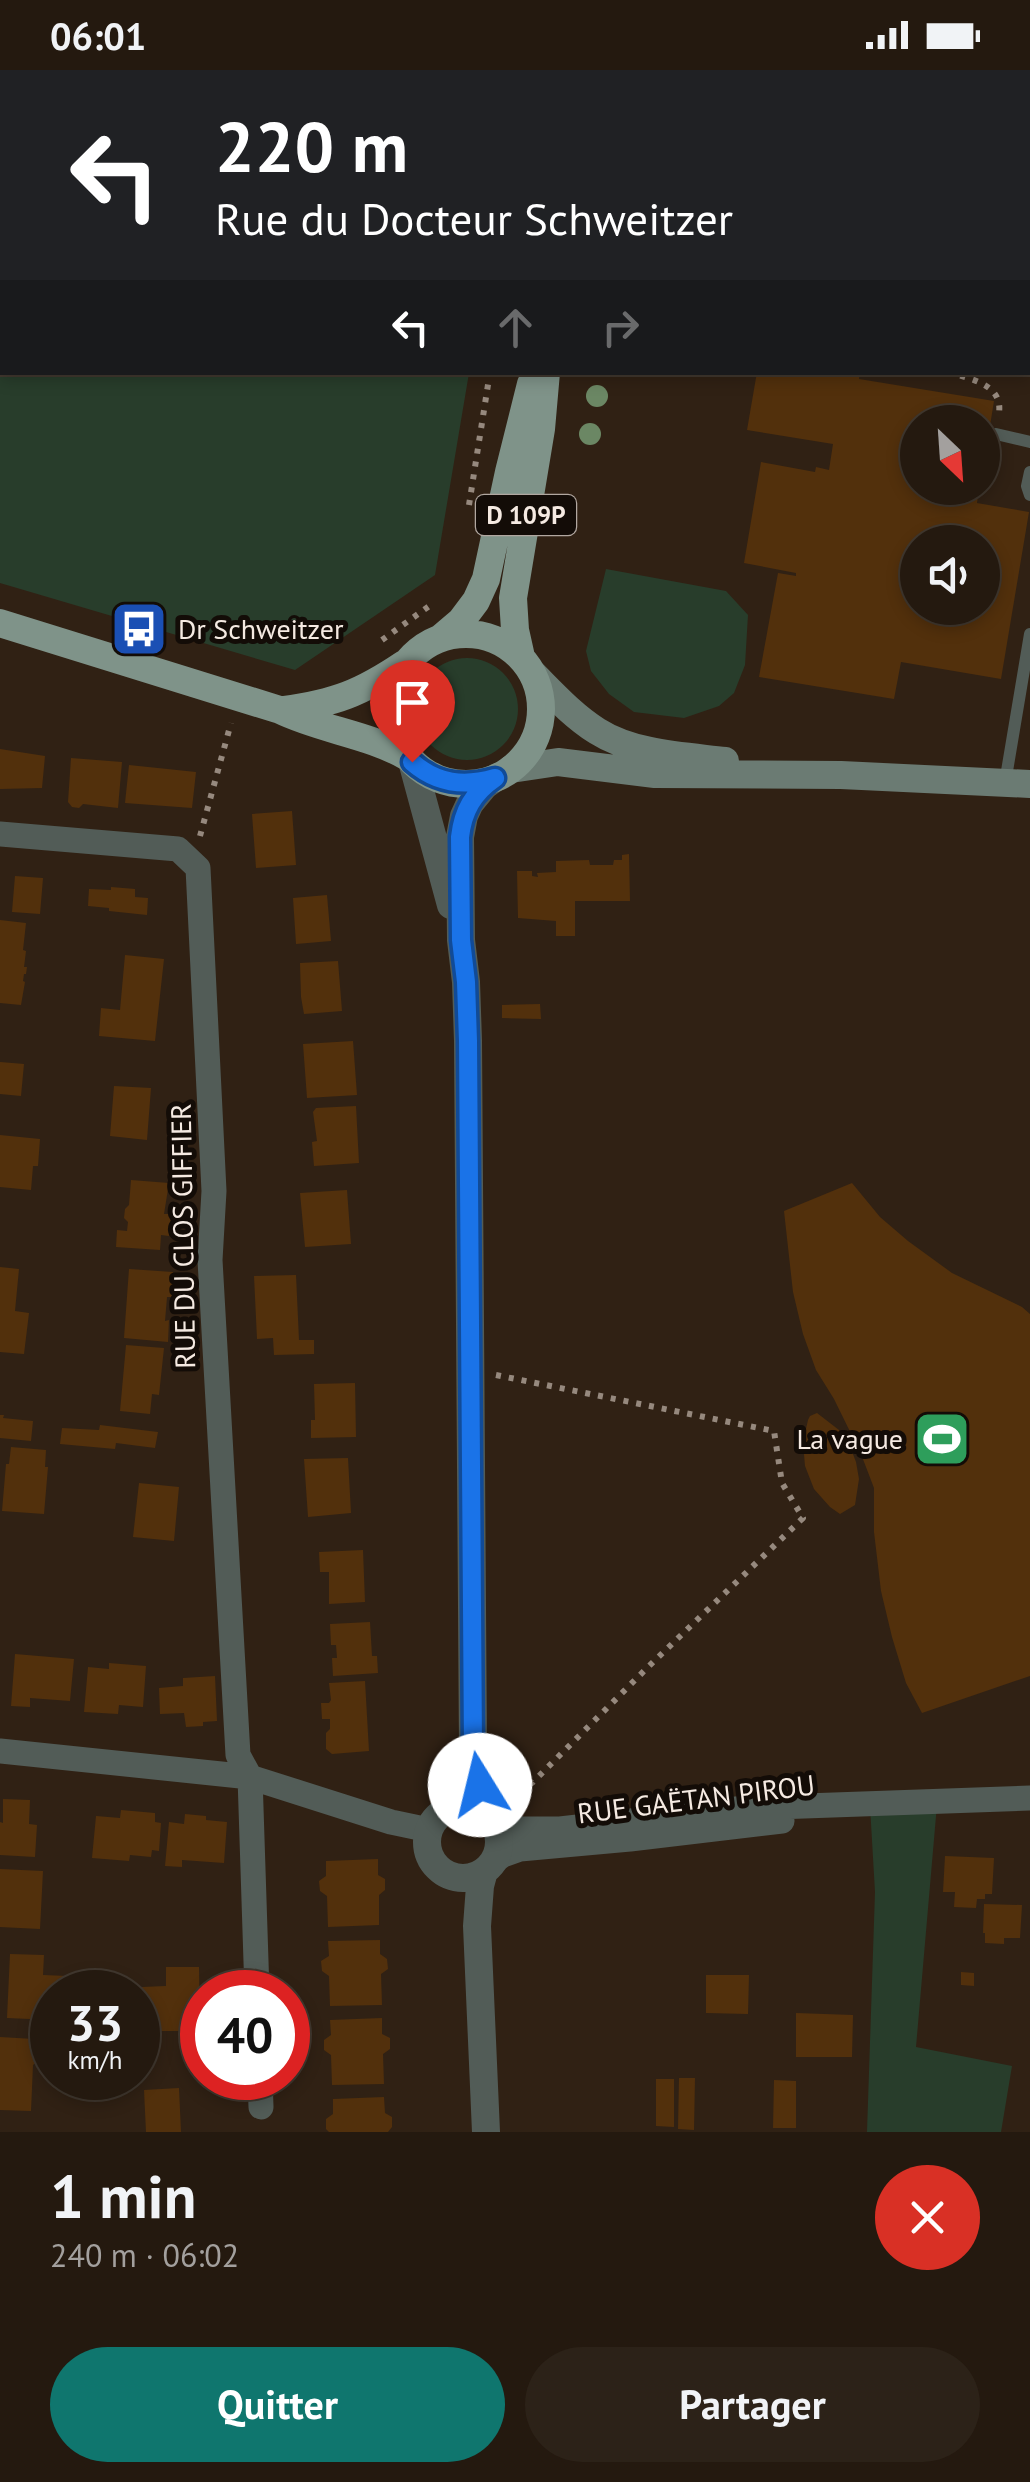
<!DOCTYPE html>
<html lang="fr">
<head>
<meta charset="utf-8">
<style>
  :root { --surface:#24190f; --page:#2c2218; --text:#f1f3f6; --muted:#a3a09e; --line:#41382f; --accent:#0f766e }
  body { margin:0; font-family:"PT Sans",sans-serif; background:var(--page); color:var(--text); height:100vh; display:flex; flex-direction:column; font-size:38px; white-space:nowrap }
  * { box-sizing:border-box; margin:0 }
  p { font-size:32px; color:var(--muted) }
  .icon { flex:none; width:55px; height:55px; fill:none; stroke:currentColor; stroke-width:2; stroke-linecap:round; stroke-linejoin:round }
  .map { position:relative; height:2062px; overflow:hidden }
  .panel { display:flex; flex-direction:column; background:var(--surface); flex:1 }
  .panel>* { flex:none }
  .hud { position:absolute; left:0px; top:0px; width:1030px; height:305px; box-shadow:0 5px 15px #0003,0 0 0 2px var(--line); background:#202124; color:#fff; overflow:hidden }
  .needle { width:65px; rotate:155deg }
  .buttons { position:absolute; left:900px; top:335px; display:grid; gap:20px }
  .buttons a { display:grid; place-items:center; width:100px; height:100px; border-radius:50%; background:var(--surface); box-shadow:0 5px 15px #0003,0 0 0 2px var(--line); font-size:50px }
  .speed { position:absolute; left:30px; top:1900px; display:flex; gap:20px; font-size:50px; font-weight:700; text-align:center }
  .speed>* { display:grid; place-content:center; width:130px; height:130px; border-radius:50%; background:var(--surface); box-shadow:0 5px 15px #0003,0 0 0 2px var(--line); line-height:1 }
  .speed small { font-size:25px; font-weight:400 }
  .speed .limit { border:15px solid #d22; background:#fff; color:#111 }
  .pin { position:absolute; display:grid; place-items:center; width:85px; height:85px; color:#fff; margin:-102px -42px; border-radius:50% 50% 50% 0; rotate:-45deg; box-shadow:0 0 10px #0007 }
  .pin .icon { rotate:45deg }
  .me { position:absolute; width:110px; margin:-55px; rotate:351deg; stroke-linejoin:round; filter:drop-shadow(0 0 8px #0008) }
  .turn { display:flex; align-items:center; gap:35px; height:210px; padding:0 50px; font-size:45px }
  .turn .icon { width:130px; height:130px; stroke-width:2.5 }
  .turn b { display:block; font-size:70px; line-height:85px }
  .lanes { display:flex; align-items:center; height:95px; padding:0 50px; background:#0003; justify-content:center; gap:50px; direction:ltr }
  .lanes .off { opacity:.35 }
  .round { display:grid; place-items:center; flex:none; width:105px; height:105px; border-radius:52px; background:var(--page) }
  .overview { display:flex; align-items:center; justify-content:space-between; height:170px; padding:0 50px }
  h1 { font-size:60px; font-weight:800; line-height:75px }
  .primary-button { display:flex; gap:20px; margin-top:auto; padding:20px 50px }
  .primary-button a { flex:1; height:115px; border-radius:60px; background:var(--accent); color:#fff; font-size:40px; font-weight:800; line-height:115px; text-align:center }
  .primary-button a+a { background:var(--page); color:var(--text) }
  .status { display:flex; justify-content:space-between; align-items:center; height:70px; padding:0 50px; background:var(--surface); direction:ltr }
  .status svg { height:28px; fill:currentColor }
  .map>svg:first-child { display:block }
  .green { fill:#283d2b }
  .building { fill:#52300c; fill-rule:evenodd }
  .lines { fill:none; stroke-linecap:round; stroke-linejoin:round }
  .path { stroke:#96897e; stroke-width:6; stroke-dasharray:5 8; stroke-linecap:butt }
  .service { stroke:#525c57; stroke-width:12 }
  .minor { stroke:#525c57; stroke-width:25 }
  .tertiary { stroke:#525c57; stroke-width:28 }
  .secondary { stroke:#6b7b73; stroke-width:28 }
  .primary { stroke:#7f9389; stroke-width:28 }
  .tree { fill:#6b8764 }
  .route-casing { stroke:#114b97; stroke-width:25 }
  .route { stroke:#1a73e8; stroke-width:18 }
  .labels { text-anchor:middle; stroke-width:10; stroke-linejoin:round; paint-order:stroke }
  .shield { fill:#130c07; stroke:#b1a7a0; stroke-width:2.5 }
  .shield-label { font-size:25px; font-weight:bold; fill:#f5eae2 }
  .poi-label { font-size:28px; fill:#f5eae2; stroke:#130c07; text-anchor:start }
  .street-label { font-size:28px; fill:#f5eae2; stroke:#130c07 }
</style>
</head>
<body>
<div class="status"><b>06:01</b><svg viewBox="0 0 49 12"><path d="M0 12V9h3v3zM5 12V6h3v6zM10 12V3h3v9zM15 12V0h3v12zM26 1h20v11H26zM47 4h2v5h-2z"/></svg></div>
<div class="map">
<svg width="1030" height="2062" viewBox="0 0 1030 2062">
  <rect width="100%" height="100%" fill="#302114"/>
  <path class="green" d="M 0,0 L 519,0 L 518,2 L 2,2 L 2,302 L 469,303 L 435,505 L 295,600 L 0,513 Z
    M 606,499 L 726,521 L 748,545 L 745,595 L 734,623 L 719,636 L 684,648 L 634,642 L 609,624 L 591,601 L 586,581 Z
    M416 639a51 51 0 1 1 102 0a51 51 0 1 1-102 0Z
    M 938,1723 L 916,1977 L 1012,1996 L 1001,2062 L 867,2062 L 875,1822 L 870,1736 Z"/>
  <path class="building" d="M 757,302 L 860,302 L 859,309 L 994,331 L 985,387 L 982,386 L 982,352 L 918,352 L 918,418 L 979,418 L 977,433 L 1029,442 L 1001,609 L 901,592 L 894,629 L 759,607 L 778,503 L 796,506 L 796,503 L 744,493 L 761,392 L 815,402 L 816,397 L 829,400 L 833,374 L 747,360 ZM 918,472 L 982,472 L 982,538 L 918,538 Z
    M 0,679 L 45,686 L 42,718 L 0,719 Z
    M 71,688 L 122,692 L 118,738 L 83,734 L 79,738 L 72,737 L 68,732 Z
    M 129,695 L 196,702 L 192,738 L 125,733 Z
    M 292,741 L 296,795 L 256,798 L 252,744 Z
    M 629,784 L 630,831 L 575,831 L 575,866 L 556,866 L 556,851 L 518,848 L 517,801 L 532,801 L 532,806 L 538,807 L 537,803 L 556,802 L 556,791 L 589,790 L 590,795 L 613,795 L 614,790 L 622,790 L 622,785 Z
    M 15,806 L 43,808 L 40,844 L 12,842 Z
    M 111,817 L 135,819 L 135,827 L 148,828 L 147,845 L 109,841 L 109,838 L 88,836 L 89,819 L 111,820 Z
    M 327,825 L 331,871 L 296,874 L 293,828 Z
    M 0,850 L 26,853 L 23,880 L 26,881 L 24,897 L 27,897 L 26,904 L 24,904 L 23,911 L 25,912 L 21,935 L 0,933 Z
    M 125,885 L 164,889 L 155,971 L 99,966 L 101,938 L 120,940 Z
    M 338,891 L 342,941 L 304,944 L 301,927 L 300,893 Z
    M 540,934 L 541,949 L 502,948 L 502,935 Z
    M 353,971 L 357,1025 L 307,1028 L 303,974 Z
    M 0,992 L 24,994 L 21,1026 L 0,1024 Z
    M 114,1016 L 151,1018 L 147,1070 L 110,1066 Z
    M 356,1036 L 359,1093 L 314,1096 L 312,1072 L 317,1071 L 313,1042 L 316,1038 Z
    M 0,1065 L 40,1069 L 38,1096 L 33,1096 L 31,1120 L 0,1117 Z
    M 131,1110 L 169,1113 L 164,1144 L 171,1144 L 169,1166 L 161,1165 L 160,1180 L 116,1177 L 117,1160 L 127,1161 L 128,1152 L 124,1148 L 125,1139 L 129,1135 Z
    M 852,1113 L 880,1147 L 908,1171 L 952,1203 L 1022,1237 L 1030,1244 L 1030,1606 L 922,1643 L 906,1613 L 892,1567 L 881,1521 L 874,1462 L 874,1418 L 861,1384 L 834,1329 L 816,1300 L 803,1264 L 793,1222 L 784,1141 Z
    M 347,1120 L 351,1174 L 305,1177 L 300,1123 Z
    M 0,1197 L 19,1199 L 15,1241 L 29,1243 L 24,1284 L 0,1282 Z
    M 129,1199 L 173,1202 L 172,1227 L 167,1227 L 165,1251 L 169,1250 L 168,1272 L 124,1268 Z
    M 296,1205 L 299,1270 L 314,1270 L 314,1284 L 274,1285 L 273,1268 L 257,1269 L 254,1206 Z
    M 126,1275 L 164,1278 L 159,1325 L 152,1324 L 150,1344 L 120,1341 Z
    M 355,1313 L 356,1367 L 311,1368 L 311,1350 L 315,1350 L 314,1314 Z
    M 817,1343 L 839,1360 L 851,1379 L 856,1392 L 859,1409 L 855,1435 L 840,1444 L 830,1437 L 814,1419 L 805,1396 L 803,1372 L 808,1350 L 810,1346 Z
    M 0,1345 L 4,1345 L 3,1348 L 33,1351 L 31,1371 L 0,1368 Z
    M 100,1355 L 158,1362 L 155,1378 L 116,1373 L 115,1379 L 60,1374 L 62,1358 L 99,1360 Z
    M 11,1377 L 46,1380 L 45,1397 L 48,1397 L 44,1444 L 2,1441 L 6,1394 L 9,1394 Z
    M 348,1388 L 351,1443 L 308,1447 L 304,1389 Z
    M 139,1413 L 179,1417 L 174,1471 L 133,1467 Z
    M 363,1480 L 365,1532 L 329,1534 L 329,1502 L 320,1502 L 319,1482 Z
    M 370,1552 L 372,1586 L 377,1586 L 378,1603 L 333,1606 L 332,1588 L 337,1588 L 336,1575 L 331,1575 L 330,1554 Z
    M 15,1584 L 74,1589 L 70,1631 L 30,1628 L 30,1637 L 11,1636 Z
    M 109,1593 L 146,1596 L 143,1637 L 119,1635 L 118,1644 L 84,1642 L 88,1597 L 109,1599 Z
    M 215,1606 L 217,1651 L 203,1652 L 203,1656 L 186,1657 L 184,1643 L 160,1644 L 159,1618 L 183,1616 L 183,1608 Z
    M 365,1611 L 369,1681 L 332,1684 L 326,1679 L 326,1663 L 330,1659 L 330,1649 L 322,1649 L 321,1633 L 329,1633 L 331,1630 L 329,1613 Z
    M 3,1729 L 30,1730 L 29,1754 L 37,1755 L 35,1787 L 0,1785 L 0,1752 L 3,1753 Z
    M 121,1740 L 155,1743 L 155,1752 L 161,1753 L 159,1781 L 152,1780 L 151,1787 L 130,1785 L 129,1791 L 92,1788 L 96,1746 L 120,1748 Z
    M 185,1744 L 206,1746 L 206,1750 L 227,1752 L 224,1793 L 182,1790 L 182,1797 L 165,1796 L 169,1752 L 184,1754 Z
    M 945,1786 L 994,1788 L 992,1824 L 985,1824 L 985,1829 L 977,1829 L 976,1838 L 954,1837 L 955,1822 L 943,1822 Z
    M 378,1789 L 378,1805 L 385,1809 L 385,1820 L 379,1825 L 379,1855 L 328,1857 L 327,1826 L 320,1821 L 319,1811 L 326,1806 L 326,1791 Z
    M 0,1799 L 43,1801 L 40,1859 L 0,1857 Z
    M 984,1834 L 1022,1835 L 1020,1868 L 1004,1868 L 1004,1874 L 985,1873 L 985,1863 L 983,1863 Z
    M 380,1870 L 380,1884 L 387,1889 L 388,1899 L 381,1904 L 382,1935 L 330,1936 L 329,1906 L 322,1901 L 321,1891 L 329,1886 L 328,1871 Z
    M 10,1884 L 44,1885 L 43,1905 L 67,1906 L 66,1922 L 52,1922 L 52,1950 L 7,1948 Z
    M 166,1897 L 199,1897 L 200,1961 L 142,1961 L 142,1917 L 166,1916 Z
    M 961,1902 L 974,1903 L 974,1916 L 961,1915 Z
    M 706,1905 L 749,1905 L 748,1944 L 706,1943 Z
    M 796,1943 L 853,1945 L 852,1987 L 796,1987 Z
    M 382,1948 L 382,1964 L 390,1968 L 390,1979 L 383,1984 L 384,2014 L 332,2015 L 331,1985 L 324,1980 L 324,1970 L 331,1965 L 330,1950 Z
    M 0,1967 L 34,1969 L 34,1974 L 39,1979 L 38,1991 L 33,1995 L 31,2041 L 0,2040 Z
    M 679,2008 L 695,2008 L 694,2060 L 678,2059 Z
    M 656,2009 L 674,2009 L 674,2057 L 656,2056 Z
    M 774,2010 L 796,2011 L 796,2058 L 773,2058 Z
    M 179,2018 L 181,2062 L 146,2062 L 144,2020 Z
    M 384,2027 L 385,2043 L 392,2047 L 392,2057 L 388,2062 L 329,2062 L 326,2059 L 326,2049 L 333,2044 L 333,2029 Z"/>
  <g class="lines">
    <path class="path" d="M 541,2 L 541,0
      M 948,302 C 970,309 1003,314 999,343
      M 469,435 L 490,302
      M 382,570 L 432,534
      M 200,766 L 231,653
      M 496,1305 L 774,1361 L 782,1413 L 803,1448 L 649,1596 L 532,1713 L 507,1693"/>
    <path class="service" d="M 601,0 L 606,2
      M 996,364 L 1030,372
      M 1030,402 L 1027,416 L 1030,425
      M 1005,713 L 1030,564"/>
    <path class="minor" d="M 0,764 L 178,779 L 198,798 L 214,1121 L 210,1190 L 238,1685 L 250,1707 L 257,1922
      M 0,1681 L 250,1707 L 391,1752 L 429,1760
      M 493,1754 L 510,1759 L 560,1759 L 745,1738 L 1030,1728
      M 493,1792 L 503,1785 L 520,1779 L 630,1769 L 782,1751
      M 260,2008 L 261,2037"/>
    <path class="tertiary" d="M 412,691 L 451,835
      M427 1772a36 36 0 1 1 72 0a36 36 0 1 1-72 0Z
      M 490,1749 L 473,1678 L 468,971 L 466,912 L 461,870 L 460,767 L 464,746 L 470,733 L 484,716 L 495,708
      M 484,1801 L 480,1816 L 477,1856 L 486,2062"/>
    <path class="secondary" d="M 533,604 C 553,624 573,646 597,661 C 633,684 684,686 725,691
      M 511,699 L 558,692 L 655,704 L 841,705 L 1030,714"/>
    <path class="primary" d="M 582,2 L 582,0
      M 0,553 L 280,640 C 321,660 368,664 408,687
      M391 639a75 75 0 1 1 150 0a75 75 0 1 1-150 0Z
      M 441,568 L 461,551 L 476,531 L 486,509 L 509,402 L 531,314
      M 521,587 L 515,560 L 513,528 L 541,359 L 546,302
      M 283,640 C 335,633 361,623 404,594"/>
  </g>
  <g class="tree">
    <circle cx="597" cy="326" r="11"/>
    <circle cx="590" cy="364" r="11"/>
  </g>
  <g class="lines">
    <g class="route-casing">
      <path id="route" d="M 412,692 C 437,714 464,717 495,708 C 473,723 463,741 460,767 L 461,870 L 466,912 L 468,971 L 473,1678 L 480,1715"/>
    </g>
    <use href="#route" class="route"/>
  </g>
  <defs>
    <g id="bus-square" transform="scale(2.875)"><rect x="-9" y="-9" width="18" height="18" rx="4" fill="#1a4fb4" stroke="#130c07"/><path d="M-5-6H5V4H4V6H2V4H-2V6H-4V4H-5ZM-3.5-4V0h7V-4ZM-3.5 1.2v1.5H-2V1.2ZM2 1.2v1.5H3.5V1.2Z" fill="#fff"/></g>
    <g id="stadium-square" transform="scale(2.875)"><rect x="-9" y="-9" width="18" height="18" rx="4" fill="#2e9e5b" stroke="#130c07"/><path d="M0-5a6.5 5 0 1 0 0 10a6.5 5 0 1 0 0-10ZM-3.5-1.8h7v3.6h-7Z" fill="#fff"/></g>
  </defs>
  <g fill-rule="evenodd">
    <use href="#bus-square" x="139" y="559"/>
    <use href="#stadium-square" x="942" y="1369"/>
  </g>
  <g class="labels">
    <rect class="shield" x="476" y="425" width="100" height="40" rx="8"/>
    <g class="shield-label">
      <text x="526" y="454">D 109P</text>
    </g>
    <g class="poi-label">
      <text x="178" y="569">Dr Schweitzer</text>
      <text x="903" y="1379" text-anchor="end">La vague</text>
    </g>
    <g class="street-label">
      <text transform="translate(183 1166) rotate(-91)" y="10">RUE DU CLOS GIFFIER</text>
      <text transform="translate(696 1729) rotate(-7)" y="10">RUE GAËTAN PIROU</text>
    </g>
  </g>
</svg>
<div class="buttons">
<a><svg class="needle" viewBox="-14 -14 28 28"><path d="M0-13l5 13h-10z" fill="#e53935"/><path d="M0 13l5-13h-10z" fill="#a3a09e"/></svg></a>
<a><svg class="icon" aria-label="sound" viewBox="0 0 24 24"><path d="M4 9h4l5-4v14l-5-4H4zM17 9q2 3 0 6"/></svg></a>
</div>
<div class="speed"><div>33<small>km/h</small></div><div class="limit">40</div></div>
<div class="pin" style="left:412px;top:692px;background:#d93025"><svg class="icon" aria-label="arrive" viewBox="0 0 24 24"><path d="M6 21V4h12l-3 4 3 4H6"/></svg></div>
<svg class="me" style="left:480px;top:1715px" viewBox="-20 -20 40 40"><circle r="19" fill="#fff"/><path d="M0-13L10 11 0 6-10 11z" fill="#1a73e8"/></svg>
<div class="hud">
<div class="turn"><svg class="icon" aria-label="left" viewBox="0 0 24 24"><path d="M17 20v-9H6M10 6l-5 5 5 5"/></svg><div><b>220 m</b>Rue du Docteur Schweitzer</div></div>
<div class="lanes"><svg class="icon" aria-label="left" viewBox="0 0 24 24"><path d="M17 20v-9H6M10 6l-5 5 5 5"/></svg><svg class="icon off" aria-label="ahead" viewBox="0 0 24 24"><path d="M12 20V5M6 11l6-6 6 6"/></svg><svg class="icon off" aria-label="right" viewBox="0 0 24 24"><path d="M7 20v-9h11M14 6l5 5-5 5"/></svg></div>
</div>
</div>
<section class="panel">
<div class="overview"><div><h1>1 min</h1><p>240 m · 06:02</p></div><a class="round" style="background:#d93025;color:#fff"><svg class="icon" aria-label="close" viewBox="0 0 24 24"><path d="M6 6l12 12M18 6L6 18"/></svg></a></div>
<div class="primary-button"><a>Quitter</a><a>Partager</a></div>
</section>
</body>
</html>
